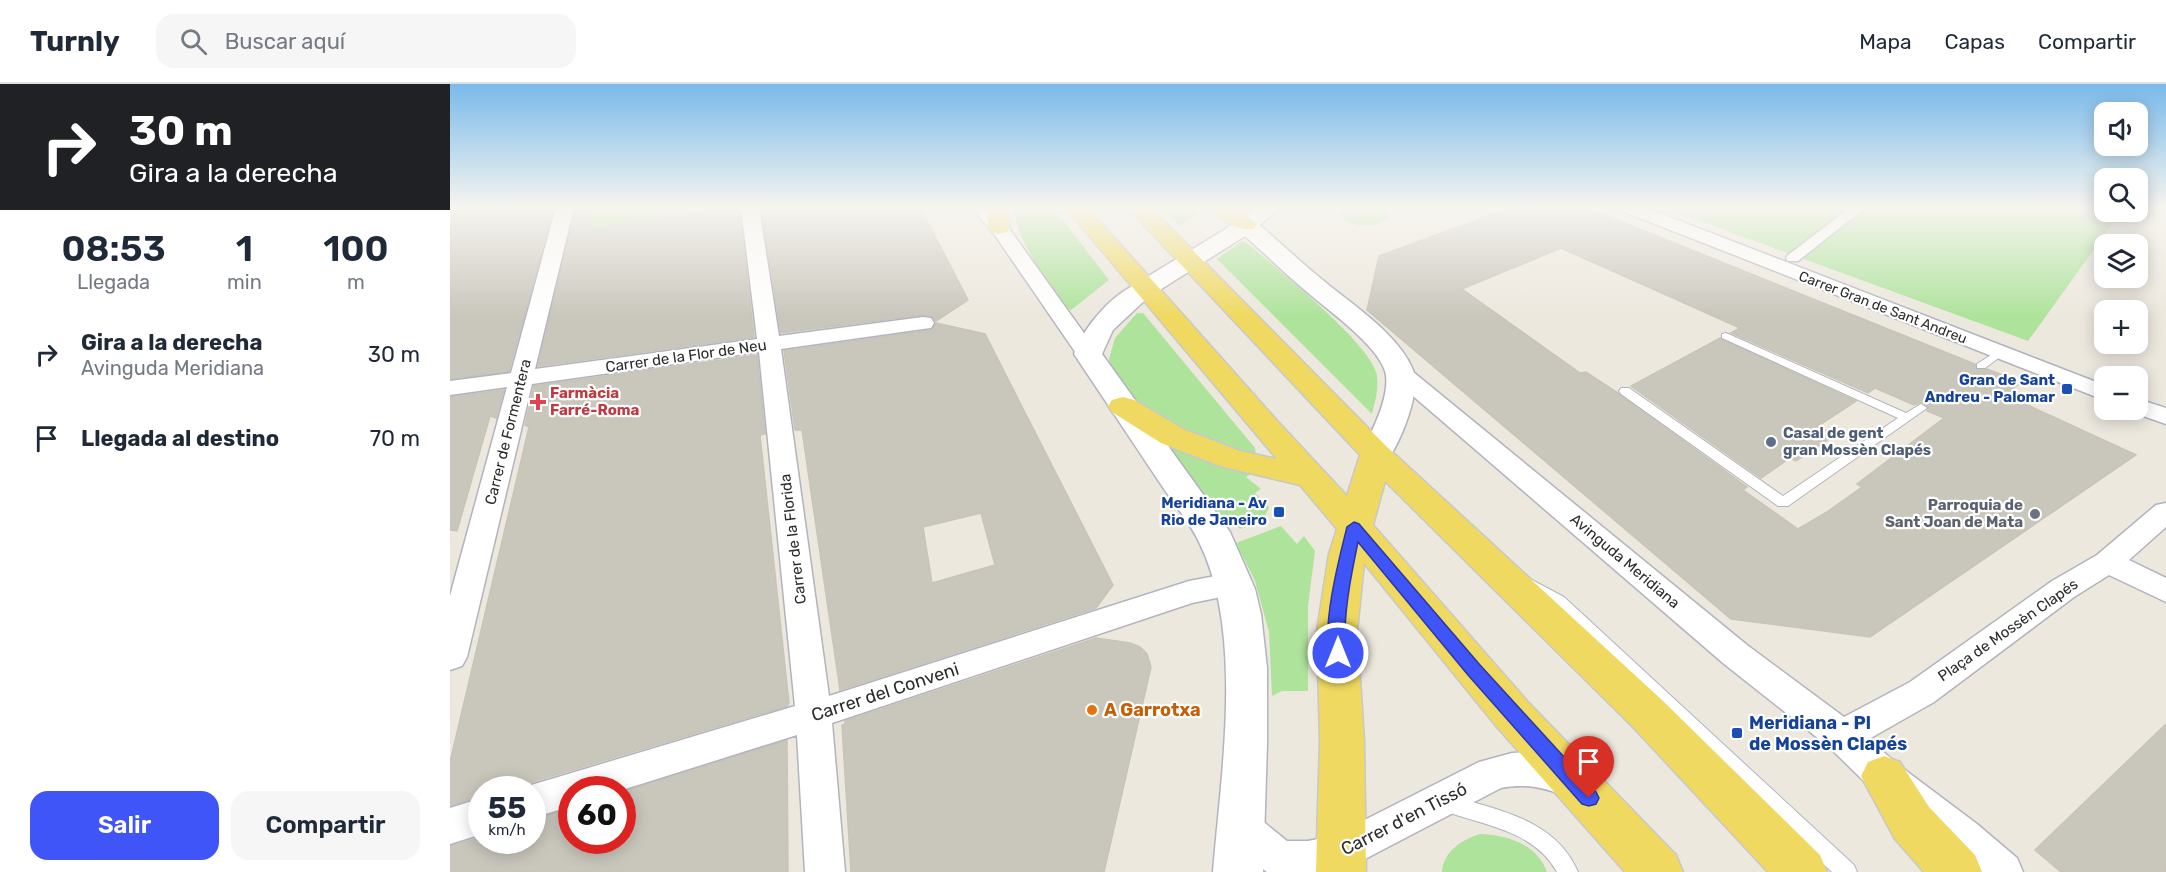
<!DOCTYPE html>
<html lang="es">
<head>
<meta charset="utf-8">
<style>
  :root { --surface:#fff; --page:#f6f6f7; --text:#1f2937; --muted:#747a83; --line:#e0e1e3; --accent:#4055f8 }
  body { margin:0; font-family:Rubik,sans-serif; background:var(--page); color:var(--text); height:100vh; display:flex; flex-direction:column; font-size:22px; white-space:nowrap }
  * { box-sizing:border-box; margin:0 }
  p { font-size:20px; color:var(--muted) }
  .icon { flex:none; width:33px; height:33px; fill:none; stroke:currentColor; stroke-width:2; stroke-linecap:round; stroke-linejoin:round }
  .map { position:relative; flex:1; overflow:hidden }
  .details { display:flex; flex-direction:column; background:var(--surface); width:450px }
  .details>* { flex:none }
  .banner { background:#202124; color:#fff; overflow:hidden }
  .fabs { position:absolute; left:1644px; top:18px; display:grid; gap:12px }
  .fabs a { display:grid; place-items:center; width:54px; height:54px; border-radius:12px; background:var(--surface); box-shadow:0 3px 15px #0003; font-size:30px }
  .speed { position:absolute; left:18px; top:692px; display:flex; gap:12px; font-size:30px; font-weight:700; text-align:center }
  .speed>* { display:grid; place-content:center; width:78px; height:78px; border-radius:50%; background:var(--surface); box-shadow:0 3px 15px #0003; line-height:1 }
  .speed small { font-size:15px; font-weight:400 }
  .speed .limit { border:9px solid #d22; background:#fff; color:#111 }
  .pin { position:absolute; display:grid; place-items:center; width:51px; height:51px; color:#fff; margin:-62px -26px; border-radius:50% 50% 50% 0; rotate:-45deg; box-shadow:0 0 6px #0007 }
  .pin .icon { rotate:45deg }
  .me { position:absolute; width:66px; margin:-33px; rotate:0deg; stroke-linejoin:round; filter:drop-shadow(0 0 4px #0008) }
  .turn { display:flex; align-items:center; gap:21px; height:126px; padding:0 30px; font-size:27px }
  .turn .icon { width:78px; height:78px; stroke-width:2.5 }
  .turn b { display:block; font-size:42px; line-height:51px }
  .eta { display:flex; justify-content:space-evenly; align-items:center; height:102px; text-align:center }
  .eta b { font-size:36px; font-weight:600; line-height:42px }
  .primary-button { display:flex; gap:12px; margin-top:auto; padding:12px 30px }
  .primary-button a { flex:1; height:69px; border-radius:18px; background:var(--accent); color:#fff; font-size:24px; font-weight:600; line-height:69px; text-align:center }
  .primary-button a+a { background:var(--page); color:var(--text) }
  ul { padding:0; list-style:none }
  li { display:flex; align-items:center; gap:18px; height:84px; padding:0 30px }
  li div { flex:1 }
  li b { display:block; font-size:22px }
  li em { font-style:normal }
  header { display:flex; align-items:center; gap:36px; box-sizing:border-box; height:84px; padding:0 30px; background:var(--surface); border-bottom:2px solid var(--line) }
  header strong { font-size:28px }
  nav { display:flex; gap:33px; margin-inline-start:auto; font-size:21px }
  .search { width:420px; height:54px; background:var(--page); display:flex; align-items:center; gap:15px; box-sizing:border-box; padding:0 21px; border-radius:18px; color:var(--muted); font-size:22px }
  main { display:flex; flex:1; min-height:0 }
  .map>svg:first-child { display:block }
  .green { fill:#aee39b }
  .building { fill:#c9c6bc; stroke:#c9c4b8; stroke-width:1.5; fill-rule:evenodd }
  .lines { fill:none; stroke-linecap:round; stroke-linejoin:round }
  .service-casing { stroke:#b2b3bf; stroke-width:2 }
  .pedestrian-casing { stroke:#b2b3bf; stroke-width:3 }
  .minor-casing { stroke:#b2b3bf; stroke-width:3 }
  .tertiary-casing { stroke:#b2b3bf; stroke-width:3 }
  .secondary-casing { stroke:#b2b3bf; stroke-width:3 }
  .primary-casing { stroke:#c8c8c8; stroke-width:3 }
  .service { fill:#fff; fill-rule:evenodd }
  .pedestrian { fill:#fff; fill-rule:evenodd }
  .minor { fill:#fff; fill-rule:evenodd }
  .tertiary { fill:#fff; fill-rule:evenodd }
  .secondary { fill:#fff; fill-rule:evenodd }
  .primary { fill:#f0d961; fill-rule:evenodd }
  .route { fill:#4055f8; stroke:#2a37a1; stroke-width:1.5 }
  .transit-dot { fill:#1a4fb4; stroke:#fff; stroke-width:2 }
  .health-dot { fill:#e0444e; stroke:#fff; stroke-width:2 }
  .service-dot { fill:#5c6f8a; stroke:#fff; stroke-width:2 }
  .worship-dot { fill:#6b7280; stroke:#fff; stroke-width:2 }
  .food-dot { fill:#e8710a; stroke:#fff; stroke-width:2 }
  .labels { text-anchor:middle; stroke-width:4.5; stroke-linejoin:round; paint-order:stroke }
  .far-street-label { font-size:14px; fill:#2c2c2c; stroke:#fff }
  .street-label { font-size:15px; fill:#2c2c2c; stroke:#fff }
  .transit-label { font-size:15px; font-weight:bold; fill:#164399; stroke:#fff; text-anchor:end }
  .health-label { font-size:15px; font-weight:bold; fill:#be3a42; stroke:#fff; text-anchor:start }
  .service-label { font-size:15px; font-weight:bold; fill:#4e5e75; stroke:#fff; text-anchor:start }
  .worship-label { font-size:15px; font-weight:bold; fill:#5b616d; stroke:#fff; text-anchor:end }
  .near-street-label { font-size:18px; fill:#2c2c2c; stroke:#fff }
  .near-food-label { font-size:18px; font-weight:bold; fill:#c56008; stroke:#fff; text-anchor:start }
  .near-transit-label { font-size:18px; font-weight:bold; fill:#164399; stroke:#fff; text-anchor:start }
</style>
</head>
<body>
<header>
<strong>Turnly</strong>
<div class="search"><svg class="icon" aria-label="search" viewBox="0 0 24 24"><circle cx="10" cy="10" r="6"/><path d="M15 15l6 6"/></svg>Buscar aquí</div>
<nav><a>Mapa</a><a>Capas</a><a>Compartir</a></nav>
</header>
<main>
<section class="details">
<div class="banner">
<div class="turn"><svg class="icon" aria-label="right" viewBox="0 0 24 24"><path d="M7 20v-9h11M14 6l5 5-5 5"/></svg><div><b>30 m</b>Gira a la derecha</div></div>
</div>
<div class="eta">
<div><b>08:53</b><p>Llegada</p></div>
<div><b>1</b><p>min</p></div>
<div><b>100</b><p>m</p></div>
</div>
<ul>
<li><svg class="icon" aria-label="right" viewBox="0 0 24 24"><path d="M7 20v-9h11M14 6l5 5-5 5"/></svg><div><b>Gira a la derecha</b><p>Avinguda Meridiana</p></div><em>30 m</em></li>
<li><svg class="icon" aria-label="arrive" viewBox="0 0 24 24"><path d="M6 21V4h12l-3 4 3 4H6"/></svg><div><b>Llegada al destino</b></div><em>70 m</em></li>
</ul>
<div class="primary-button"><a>Salir</a><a>Compartir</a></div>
</section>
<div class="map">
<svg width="1716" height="788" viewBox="0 0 1716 788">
  <rect width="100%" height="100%" fill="#ede8de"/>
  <path class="green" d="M 126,123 L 274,123 L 120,148 Z
    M 565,123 L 603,123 L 659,196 L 621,226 L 615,223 C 598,196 564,156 565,123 Z
    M 710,123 L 755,123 L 730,142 Z
    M 900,123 C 913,123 932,119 939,133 C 929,145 899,145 890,131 L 891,128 Z
    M 1212,123 L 1654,123 L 1654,128 L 1671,128 L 1578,257 Z
    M 792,157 L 798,160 C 825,183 918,258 926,288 C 930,302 925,316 922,330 L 767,175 Z
    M 687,229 L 693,229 L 805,364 L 806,371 L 797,372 L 708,337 L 680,313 L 665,293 L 659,275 L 665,254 Z
    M 718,358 L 800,390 L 796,393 L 811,405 L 805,409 L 819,423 L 813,437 L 790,445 L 786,441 L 777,444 L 715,362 Z
    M 831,442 L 847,460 L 854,452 L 865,467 L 858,522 L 858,607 L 832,607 L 822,612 L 819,548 L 805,497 L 786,459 Z
    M 1030,750 C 1057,751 1087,760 1097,788 L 992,788 C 994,767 1011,756 1030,750 Z"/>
  <path class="building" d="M 0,123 L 104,123 L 59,287 L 0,295 Z
    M 126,123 L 141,123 L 143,145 L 274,123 L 289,123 L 304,253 L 88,282 Z
    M 311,123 L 470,123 L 518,216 L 486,237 L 481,232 L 473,231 L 331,249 Z
    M 1062,123 L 1135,123 L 1525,280 L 1527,286 L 1537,285 L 1571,298 L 1556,311 L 1686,371 L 1420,553 L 1281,535 L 917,226 L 929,172 ZM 1111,164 L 1290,244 L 1281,249 L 1418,309 L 1425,304 L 1464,321 L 1472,318 L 1479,324 L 1477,327 L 1494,334 L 1407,400 L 1412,403 L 1377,428 L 1348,445 L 1293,406 L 1297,403 L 1168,309 L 1136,288 L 1130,289 L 1012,205 Z
    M 486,239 L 535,250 L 663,501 L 646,524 L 390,606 L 352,346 L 345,346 L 334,267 L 481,246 ZM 531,429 L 545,481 L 482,499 L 473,443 Z
    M 1270,254 L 1406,317 L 1368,342 L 1385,351 L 1346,377 L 1340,374 L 1311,394 L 1181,302 Z
    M 307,271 L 315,350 L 310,351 L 339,619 L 337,622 L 82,698 L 55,705 L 32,705 L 32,712 L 0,722 L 0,678 L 79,343 L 75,341 L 84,302 Z
    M 54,306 L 46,334 L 40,332 L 7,447 L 0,446 L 0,313 Z
    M 646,554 L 680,559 L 690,563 L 697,570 L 701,583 L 654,788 L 401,788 L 392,641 L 395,640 L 395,637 Z
    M 1716,640 L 1716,788 L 1611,788 L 1585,766 Z
    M 337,656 L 338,788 L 0,788 L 0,762 L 32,753 L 32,756 L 82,756 L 82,736 L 122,724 L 122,756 L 172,756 L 172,708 Z"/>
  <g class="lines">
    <g class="service-casing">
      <path id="service" d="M 1276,249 L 1456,329 L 1471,320 L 1477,324 L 1338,422 L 1328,422 L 1171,310 L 1169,307 L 1171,304 L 1179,304 L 1333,412 L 1448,334 L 1272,254 L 1272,250 Z
        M 1550,265 L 1556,268 L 1554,270 L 1535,284 L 1527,284 L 1527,280 Z
        M 1082,496 L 1114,513 L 1404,781 L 1407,788 L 1382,788 L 1102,521 L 1077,506 L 1074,502 L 1077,498 Z
        M 995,710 C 1046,726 1105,734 1128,788 L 1107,788 C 1083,745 1031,741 988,725 L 985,719 L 988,713 Z"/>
    </g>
    <g class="pedestrian-casing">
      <path id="pedestrian" d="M 1401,123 L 1416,123 L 1348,177 L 1338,177 L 1336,174 L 1338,171 Z"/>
    </g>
    <g class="minor-casing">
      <path id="minor" d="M 106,123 L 124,123 L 85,285 L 307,255 L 291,123 L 309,123 L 329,252 L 473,233 L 481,234 L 484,239 L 481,244 L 473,245 L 331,265 L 379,612 L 739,497 L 771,491 L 797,497 L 801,505 L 797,513 L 786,516 L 771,513 L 742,519 L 382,639 L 395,788 L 355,788 L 347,651 L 172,706 L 122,705 L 122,722 L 82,734 L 82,705 L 68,705 L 345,622 L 309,268 L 82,300 L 17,573 L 12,582 L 0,586 L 0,512 L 57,303 L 0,311 L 0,297 L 61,289 Z
        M 521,123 L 540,123 L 555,139 L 649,270 L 646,275 L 638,277 L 630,275 L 542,147 Z
        M 1169,123 L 1194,123 L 1654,301 L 1654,316 L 1172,127 Z
        M 949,281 L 957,283 L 1297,561 L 1394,633 L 1460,598 L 1602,497 L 1647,471 L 1706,421 L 1716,419 L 1716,443 L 1679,476 L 1716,494 L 1716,518 L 1659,491 L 1624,513 L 1484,618 L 1419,655 L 1447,680 L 1527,740 L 1567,774 L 1573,788 L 1523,788 L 1421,704 L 1379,663 L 1273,579 L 941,293 L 937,288 L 941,283 Z
        M 1688,315 L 1716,324 L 1716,340 L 1679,327 L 1678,326 L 1688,326 Z
        M 1062,669 C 1087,667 1109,674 1132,684 L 1138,696 L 1132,708 L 1119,713 C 1095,704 1077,699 1051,704 L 890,788 L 817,788 L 790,769 L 777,757 L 771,744 L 777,731 L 791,726 L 805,731 L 837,757 L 858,757 L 883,752 L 1029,678 Z
        M 32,714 L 32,750 L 0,760 L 0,724 Z"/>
    </g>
    <g class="tertiary-casing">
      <path id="tertiary" d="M 806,123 L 830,123 L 810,141 C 831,160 853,180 875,198 C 903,221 949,251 963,286 C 971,309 951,357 937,377 L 926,380 L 915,377 L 910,370 C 921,350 942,310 935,287 C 927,261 878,226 857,208 C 836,190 816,171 795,152 L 705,209 L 696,211 L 687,209 L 684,204 L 687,199 L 774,146 Z"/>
    </g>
    <g class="secondary-casing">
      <path id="secondary" d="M 696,197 L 705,199 L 708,204 L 663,246 L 652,270 L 780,448 L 805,505 L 811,530 L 817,584 L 817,660 L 813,788 L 763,788 C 771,689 794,551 750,460 C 740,438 723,419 710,399 C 681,356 653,313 624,270 C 634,242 666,204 696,197 Z"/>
    </g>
    <g class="primary-casing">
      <path id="primary" d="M 537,123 L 559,123 L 560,143 L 557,148 L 549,150 L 541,148 L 538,143 Z
        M 615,123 L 637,123 L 831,341 L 897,412 L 910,371 L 677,123 L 700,123 L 937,363 L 1213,617 L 1370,771 L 1377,788 L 1318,788 L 1183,643 L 935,397 L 923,441 L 1077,617 L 1226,771 L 1233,788 L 1175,788 L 1047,643 L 914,479 L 907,547 L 914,657 L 916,788 L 866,788 L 870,657 L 867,547 L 879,470 L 887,445 L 850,401 L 770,382 L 711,359 L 662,328 L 658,322 L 662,316 L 673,313 L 684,316 L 733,345 L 790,367 L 827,375 Z
        M 761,123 L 786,123 L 807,140 L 804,145 C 789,148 770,135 761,123 Z
        M 1434,672 L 1450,678 L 1479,723 L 1525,771 L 1532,788 L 1474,788 L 1445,755 L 1411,692 L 1418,678 Z"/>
    </g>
    <use href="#service" class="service"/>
    <use href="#pedestrian" class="pedestrian"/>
    <use href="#minor" class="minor"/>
    <use href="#tertiary" class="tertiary"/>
    <use href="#secondary" class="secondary"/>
    <use href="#primary" class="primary"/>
  </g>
  <linearGradient id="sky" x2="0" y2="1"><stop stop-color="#79baea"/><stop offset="0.53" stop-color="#f7f5f0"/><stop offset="1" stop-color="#f7f5f0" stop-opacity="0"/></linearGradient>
  <rect width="1716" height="233" fill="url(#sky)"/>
  <path class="route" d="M 904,438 L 909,440 L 1030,581 L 1146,708 L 1149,714 L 1146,720 L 1139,722 L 1132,720 L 1018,591 L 908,458 C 902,487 896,516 895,546 C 895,555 898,565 894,574 L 888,576 L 882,574 C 869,550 890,471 897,443 Z"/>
  <g class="transit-dot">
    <rect x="1611" y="299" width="12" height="12" rx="3"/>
    <rect x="823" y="422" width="12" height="12" rx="3"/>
    <rect x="1281" y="643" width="12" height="12" rx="3"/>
  </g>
  <path class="health-dot" d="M85 309h6v6h6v6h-6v6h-6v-6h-6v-6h6z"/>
  <circle class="service-dot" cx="1321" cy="358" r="6"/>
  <circle class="worship-dot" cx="1585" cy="430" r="6"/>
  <circle class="food-dot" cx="642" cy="626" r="6"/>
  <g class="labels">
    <g class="far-street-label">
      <text transform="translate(1433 223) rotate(21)" y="5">Carrer Gran de Sant Andreu</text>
    </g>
    <g class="street-label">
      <text transform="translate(236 272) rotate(-8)" y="5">Carrer de la Flor de Neu</text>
      <text transform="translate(58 348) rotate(-76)" y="5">Carrer de Formentera</text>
      <text transform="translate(343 455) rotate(-97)" y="5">Carrer de la Florida</text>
      <text transform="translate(1175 477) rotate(40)" y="5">Avinguda Meridiana</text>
      <text transform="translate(1558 546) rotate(-35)" y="5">Plaça de Mossèn Clapés</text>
    </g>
    <g class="transit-label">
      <text x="1605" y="301">Gran de Sant<tspan x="1605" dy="17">Andreu - Palomar</tspan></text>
      <text x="817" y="424">Meridiana - Av<tspan x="817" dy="17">Rio de Janeiro</tspan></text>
    </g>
    <g class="health-label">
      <text x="100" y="314">Farmàcia<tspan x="100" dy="17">Farré-Roma</tspan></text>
    </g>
    <g class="service-label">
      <text x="1333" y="354">Casal de gent<tspan x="1333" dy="17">gran Mossèn Clapés</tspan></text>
    </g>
    <g class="worship-label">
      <text x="1573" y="426">Parroquia de<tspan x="1573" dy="17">Sant Joan de Mata</tspan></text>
    </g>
    <g class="near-street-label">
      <text transform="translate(435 608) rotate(-18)" y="6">Carrer del Conveni</text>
      <text transform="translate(954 735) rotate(-27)" y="6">Carrer d'en Tissó</text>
    </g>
    <g class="near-food-label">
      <text x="654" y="632">A Garrotxa</text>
    </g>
    <g class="near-transit-label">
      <text x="1299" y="645">Meridiana - Pl<tspan x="1299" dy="21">de Mossèn Clapés</tspan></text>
    </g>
  </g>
</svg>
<div class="fabs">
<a><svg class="icon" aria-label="sound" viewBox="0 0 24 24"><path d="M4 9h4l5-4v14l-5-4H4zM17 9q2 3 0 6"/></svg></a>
<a><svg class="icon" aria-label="search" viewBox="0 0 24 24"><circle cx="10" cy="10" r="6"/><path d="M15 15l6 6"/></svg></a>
<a><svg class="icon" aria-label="layers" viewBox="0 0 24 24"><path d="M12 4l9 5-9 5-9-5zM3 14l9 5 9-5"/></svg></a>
<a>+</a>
<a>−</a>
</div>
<div class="speed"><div>55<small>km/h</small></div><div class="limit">60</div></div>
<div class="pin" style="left:1139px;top:714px;background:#d93025"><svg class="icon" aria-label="arrive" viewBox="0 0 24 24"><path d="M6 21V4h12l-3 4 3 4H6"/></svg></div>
<svg class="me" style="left:888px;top:569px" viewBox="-20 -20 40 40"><circle r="17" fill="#4055f8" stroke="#fff" stroke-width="3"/><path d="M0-11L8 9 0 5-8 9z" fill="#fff"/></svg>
</div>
</main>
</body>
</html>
